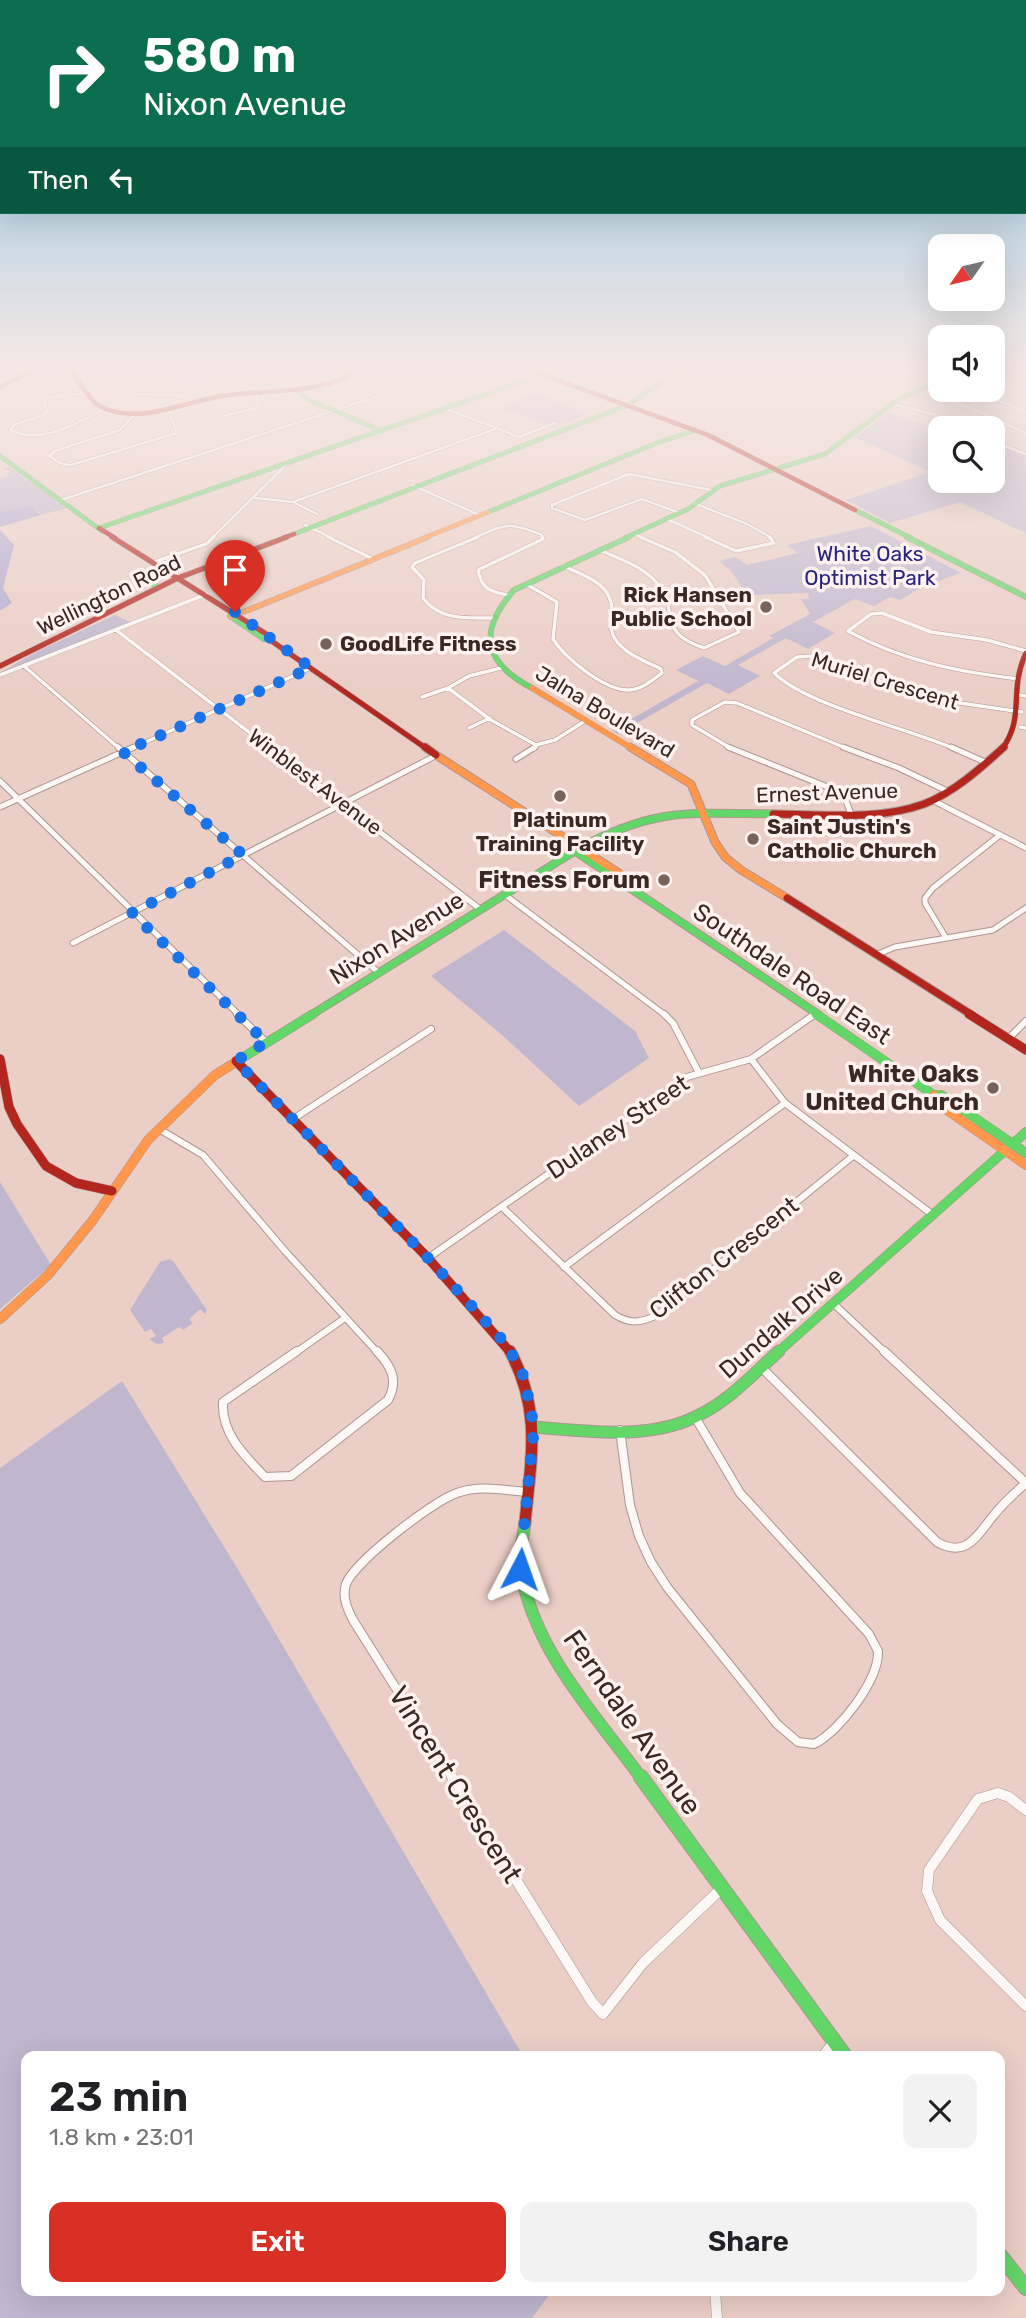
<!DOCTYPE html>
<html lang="en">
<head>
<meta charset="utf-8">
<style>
  :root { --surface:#fff; --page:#f2f2f2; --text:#202124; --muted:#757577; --accent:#d93025 }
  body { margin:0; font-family:Rubik,sans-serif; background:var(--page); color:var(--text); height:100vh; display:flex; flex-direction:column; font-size:26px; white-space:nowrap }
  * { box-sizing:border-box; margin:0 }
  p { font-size:23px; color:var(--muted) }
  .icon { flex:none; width:38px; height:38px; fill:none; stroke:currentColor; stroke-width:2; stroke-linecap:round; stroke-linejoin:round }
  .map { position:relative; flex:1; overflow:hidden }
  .side { position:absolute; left:21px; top:2051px; width:984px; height:245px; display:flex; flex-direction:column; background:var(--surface); border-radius:14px; box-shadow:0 7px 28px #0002 }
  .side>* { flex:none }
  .banner { position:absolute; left:0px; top:0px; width:1027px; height:214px; box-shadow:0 7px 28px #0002; background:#0b6e4f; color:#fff; overflow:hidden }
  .needle { width:46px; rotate:236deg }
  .buttons { position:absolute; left:928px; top:234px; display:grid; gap:14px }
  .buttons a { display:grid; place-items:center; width:77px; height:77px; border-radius:14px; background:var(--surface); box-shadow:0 7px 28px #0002; font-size:35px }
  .pin { position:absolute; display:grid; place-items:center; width:60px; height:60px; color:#fff; margin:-72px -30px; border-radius:50% 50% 50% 0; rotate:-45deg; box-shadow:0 0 7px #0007 }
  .pin .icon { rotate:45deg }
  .me { position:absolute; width:77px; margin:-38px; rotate:4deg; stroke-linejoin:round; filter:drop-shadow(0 0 5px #0008) }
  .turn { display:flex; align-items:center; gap:24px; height:147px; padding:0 28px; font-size:32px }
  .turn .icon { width:91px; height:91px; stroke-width:2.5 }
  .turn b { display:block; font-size:49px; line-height:60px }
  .then { display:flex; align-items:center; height:66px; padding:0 28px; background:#0003; gap:14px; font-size:26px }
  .round { display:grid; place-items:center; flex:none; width:74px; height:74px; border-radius:14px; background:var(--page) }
  .summary { display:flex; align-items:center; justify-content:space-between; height:119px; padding:0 28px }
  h1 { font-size:42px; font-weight:600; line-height:52px }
  .cta { display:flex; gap:14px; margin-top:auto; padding:14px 28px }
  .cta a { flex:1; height:80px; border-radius:14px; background:var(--accent); color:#fff; font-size:28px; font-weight:600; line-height:80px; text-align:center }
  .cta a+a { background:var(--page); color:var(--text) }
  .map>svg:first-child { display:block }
  .green { fill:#c0b7cf }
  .forest { fill:#b1aad1 }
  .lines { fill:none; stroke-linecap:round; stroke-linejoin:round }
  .street-far5-casing { stroke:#ac9690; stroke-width:3.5 }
  .street-far4-casing { stroke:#ac9690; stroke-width:4.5 }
  .street-far3-casing { stroke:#ac9690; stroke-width:7 }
  .street-far2-casing { stroke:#ac9690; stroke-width:8 }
  .street-far1-casing { stroke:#ac9690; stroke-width:10 }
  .street-casing { stroke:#ac9690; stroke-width:11 }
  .fast-far5-casing { stroke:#ac9690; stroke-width:5 }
  .fast-far4-casing { stroke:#ac9690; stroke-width:6 }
  .fast-far3-casing { stroke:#ac9690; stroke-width:9 }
  .fast-far2-casing { stroke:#ac9690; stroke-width:10 }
  .fast-far1-casing { stroke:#ac9690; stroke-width:13 }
  .fast-casing { stroke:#ac9690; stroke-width:16 }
  .slow-far3-casing { stroke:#ac9690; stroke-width:5 }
  .slow-far2-casing { stroke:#ac9690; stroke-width:6 }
  .slow-far1-casing { stroke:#ac9690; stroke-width:9 }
  .slow-casing { stroke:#ac9690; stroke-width:10 }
  .jam-far4-casing { stroke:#ac9690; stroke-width:5 }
  .jam-far3-casing { stroke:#ac9690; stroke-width:6 }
  .jam-far2-casing { stroke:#ac9690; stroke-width:9 }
  .jam-far1-casing { stroke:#ac9690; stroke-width:10 }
  .jam-casing { stroke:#ac9690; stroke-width:13 }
  .street-far5 { stroke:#fcf8f6; stroke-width:2.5 }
  .street-far4 { stroke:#fcf8f6; stroke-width:3.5 }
  .street-far3 { stroke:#fcf8f6; stroke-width:5 }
  .street-far2 { stroke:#fcf8f6; stroke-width:6 }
  .street-far1 { stroke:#fcf8f6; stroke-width:8 }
  .street { stroke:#fcf8f6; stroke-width:10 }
  .fast-far5 { stroke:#63d668; stroke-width:4.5 }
  .fast-far4 { stroke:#63d668; stroke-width:5 }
  .fast-far3 { stroke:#63d668; stroke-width:7 }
  .fast-far2 { stroke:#63d668; stroke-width:9 }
  .fast-far1 { stroke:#63d668; stroke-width:11 }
  .fast { stroke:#63d668; stroke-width:14 }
  .slow-far3 { stroke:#ff974d; stroke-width:4.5 }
  .slow-far2 { stroke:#ff974d; stroke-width:5 }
  .slow-far1 { stroke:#ff974d; stroke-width:7 }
  .slow { stroke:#ff974d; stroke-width:9 }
  .jam-far4 { stroke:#b3261e; stroke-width:4.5 }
  .jam-far3 { stroke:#b3261e; stroke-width:5 }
  .jam-far2 { stroke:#b3261e; stroke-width:7 }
  .jam-far1 { stroke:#b3261e; stroke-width:9 }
  .jam { stroke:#b3261e; stroke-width:11 }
  .route { stroke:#1a73e8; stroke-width:12; stroke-dasharray:0 21.6 }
  .poi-dot { fill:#79625c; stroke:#fdf2ef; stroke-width:2.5 }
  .labels { text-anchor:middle; stroke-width:7; stroke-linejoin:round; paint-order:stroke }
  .far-park-label { font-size:21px; fill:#27237e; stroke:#fdf2ef }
  .far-street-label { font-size:21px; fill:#3c2823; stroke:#fdf2ef }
  .far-poi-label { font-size:21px; font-weight:bold; fill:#3c2823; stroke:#fdf2ef; text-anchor:start }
  .poi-label { font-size:24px; font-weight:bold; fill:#3c2823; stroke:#fdf2ef; text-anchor:end }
  .street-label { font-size:24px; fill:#3c2823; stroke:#fdf2ef }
  .near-street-label { font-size:28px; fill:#3c2823; stroke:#fdf2ef }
</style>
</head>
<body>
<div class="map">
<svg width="1026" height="2318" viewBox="0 0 1026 2318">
  <rect width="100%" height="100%" fill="#ebcec6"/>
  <path class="green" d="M 186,371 L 321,371 L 326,375 L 315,378 L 314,375 L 248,379 L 245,384 L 226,376 L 187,373 Z
    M 538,394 L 588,414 L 560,425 L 554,423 L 547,425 L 500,408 Z
    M 888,413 L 940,429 L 940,481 L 992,481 L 992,453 L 1007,449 L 1026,456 L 1026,533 L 960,502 L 890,523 L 846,500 L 931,472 L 855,437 Z
    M 9,467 L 67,508 L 41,515 L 38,511 L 17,508 L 0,512 L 0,479 L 8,476 L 7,474 L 11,472 L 2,468 Z
    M 871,526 L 961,573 L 924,586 L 900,600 L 890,597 L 874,606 L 855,599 L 813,622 L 835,633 L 808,649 L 786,638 L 738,665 L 760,676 L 729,694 L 707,683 L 618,734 L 612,730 L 698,681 L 676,670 L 703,656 L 725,666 L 773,638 L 769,636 L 810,614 L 801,599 L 809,599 L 808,593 L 747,595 L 732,572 L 719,561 L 736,557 L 747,565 L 798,553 L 787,545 Z
    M 115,615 L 130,622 L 0,673 L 36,652 Z
    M 504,930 L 635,1031 L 649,1058 L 579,1106 L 501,1034 L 431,976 Z
    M 0,1182 L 51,1265 L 0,1309 Z
    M 169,1259 L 173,1261 L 207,1310 L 205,1314 L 200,1309 L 189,1319 L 193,1323 L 183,1330 L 179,1327 L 162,1338 L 164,1343 L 157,1344 L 149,1339 L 156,1336 L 151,1329 L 145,1332 L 130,1310 L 160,1262 Z
    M 122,1381 L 239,1571 L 523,2056 L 26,2056 L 26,2291 L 552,2291 L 532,2318 L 0,2318 L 0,1468 Z"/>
  <path class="forest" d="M 25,506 L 31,507 L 41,515 L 0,527 L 0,512 Z
    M 0,530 L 14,545 L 3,588 L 12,603 L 0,611 Z"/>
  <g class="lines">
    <g class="street-far5-casing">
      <path id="street-far5" d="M 120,371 L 132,394 L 180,395 L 197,403
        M 163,371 L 169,380 L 211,382 L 231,395
        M 933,371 L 940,373
        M 1016,371 L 1026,374
        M 350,373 L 372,371
        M 545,373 L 553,371
        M 992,380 L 1026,390
        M 970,390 L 1026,411
        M 915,391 L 971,408 L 1026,433
        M 85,393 L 48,398 L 44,401 L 47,412 L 44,415 L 14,425 L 10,430 C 43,445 75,424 104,409
        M 892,404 L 933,414 L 966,429
        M 444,408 L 519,437 L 555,423
        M 136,413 L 120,430 L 55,451 L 49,456 L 62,464 L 71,465 L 177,433 L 169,411
        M 222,416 L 256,408 L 259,405 L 255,393
        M 992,441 L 1026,454
        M 412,485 L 479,515
        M 255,498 L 293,502 L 317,514
        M 61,500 L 455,371
        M 293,502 L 495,429
        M 696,504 L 747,524 L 772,538
        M 680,513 L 642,499 L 585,520 L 552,508 L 552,505 L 629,474 L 711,490
        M 667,519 L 709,538
        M 305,525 L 332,538
        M 634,534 L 644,538
        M 212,538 L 288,463
        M 474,538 C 507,524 508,521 542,535 L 543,538"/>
    </g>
    <g class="street-far4-casing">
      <path id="street-far4" d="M 328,537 L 373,559
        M 478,537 L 415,563 L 412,567 L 424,580 L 423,598 C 440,621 469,618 495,618
        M 705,537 L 736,551 L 774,543 L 769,537
        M 600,550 C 619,559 642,566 656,582 C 681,611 655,632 704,648 L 739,632 L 705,575 L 675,552 L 640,537
        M 154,562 L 206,544 L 214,537
        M 526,584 L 557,602 L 553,639 C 565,658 604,690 628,690 C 641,690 653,680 662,673 L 661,669 C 645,661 625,654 615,639 C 609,630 612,621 612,612 C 613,584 584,575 563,566
        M 508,595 C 491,592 481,589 478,570 L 543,539 L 542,537
        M 116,630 L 271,749
        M 24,666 L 120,749
        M 501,668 L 469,676 L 448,688 L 491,720 L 536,745 L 555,740 L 585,721
        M 0,675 L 207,594
        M 1019,679 C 959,672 902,661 848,631 L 871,614 L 882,613 L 931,632 L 987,640 L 1026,651
        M 1020,695 L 1026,696
        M 422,697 L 448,688
        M 1020,727 L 1026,728
        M 469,728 L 490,718
        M 130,749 L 311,668
        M 534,749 L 537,745
        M 732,749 L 692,725 L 692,720 L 725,702 L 737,703 L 848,749
        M 955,749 C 907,728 808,706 774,673 L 797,657 L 813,656 L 903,690 L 953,702 L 1022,712"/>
    </g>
    <g class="street-far3-casing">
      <path id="street-far3" d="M 118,747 L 379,973
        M 269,747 L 480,909
        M 728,747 L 835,790 L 845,798 L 851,814
        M 843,747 L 899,768 L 945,790
        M 951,747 L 985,762
        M 516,759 L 535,747
        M 0,781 L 239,1015
        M 932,800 L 1026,848
        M 0,807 L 134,747
        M 504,894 L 665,1015
        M 946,938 L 925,903 L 925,898 L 933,888 L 1000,835
        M 73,943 L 437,755
        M 876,955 L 895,947 L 993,930 L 1026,908"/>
    </g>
    <g class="street-far2-casing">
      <path id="street-far2" d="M 237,1014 L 266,1042
        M 664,1014 L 673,1023 L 699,1073
        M 1008,1039 L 1026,1021
        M 751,1059 L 785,1103 L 933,1215
        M 293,1119 L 431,1029
        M 159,1129 L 203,1155 L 285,1251 L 378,1353
        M 502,1207 L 615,1315 C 630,1324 641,1323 657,1315 L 853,1156
        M 428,1258 L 687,1077 L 751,1059 L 815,1014
        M 564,1267 L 785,1103
        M 834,1304 L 886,1353
        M 295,1353 L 345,1318"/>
    </g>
    <g class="street-far1-casing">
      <path id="street-far1" d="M 297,1351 L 223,1402 C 221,1434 245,1456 265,1477 L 291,1476 L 388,1400 C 399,1380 391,1366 377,1351
        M 761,1367 L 937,1542 C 967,1559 977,1535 994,1515 C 1003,1503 1015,1493 1026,1483 L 884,1351
        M 620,1430 L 630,1505 L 639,1536 L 651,1562 L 667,1587 L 777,1724 L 798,1742 L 814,1744 C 840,1731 879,1680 878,1651 L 869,1634 L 740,1493 L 695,1417
        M 453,1779 L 353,1620 C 347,1608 342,1597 346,1584 C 354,1562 433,1501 457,1493 C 480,1485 502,1490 526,1492"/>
    </g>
    <g class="street-casing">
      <path id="street" d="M 452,1777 L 592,2002 L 603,2014 L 643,1963 L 722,1888
        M 1026,1810 L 1009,1797 L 998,1793 L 978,1799 L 929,1870 L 927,1891 L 940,1920 L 1026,2006
        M 823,2056 L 834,2042
        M 715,2291 L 717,2318"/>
    </g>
    <g class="fast-far5-casing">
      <path id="fast-far5" d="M 297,390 L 307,399 L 382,431
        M 0,456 L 102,531
        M 855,510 L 911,538
        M 488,512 L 657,443 L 696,430
        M 99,528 L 544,374
        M 294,534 L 626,406 L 679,371
        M 625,538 L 688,509 L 720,486 L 825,454 L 899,399 L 940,380"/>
    </g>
    <g class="fast-far4-casing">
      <path id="fast-far4" d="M 907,537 L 1026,597
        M 154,569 L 159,577 L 154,585
        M 230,616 L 264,639
        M 532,688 C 484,663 477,632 514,590 L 629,537"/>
    </g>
    <g class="fast-far3-casing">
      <path id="fast-far3" d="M 572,849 L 819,1015
        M 311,1015 L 578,849 C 655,807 689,813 773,814"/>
    </g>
    <g class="fast-far2-casing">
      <path id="fast-far2" d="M 816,1014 L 934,1095 L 941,1095 L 1026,1153
        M 239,1060 L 313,1014
        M 777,1353 L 1026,1132"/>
    </g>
    <g class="fast-far1-casing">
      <path id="fast-far1" d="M 534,1427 C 587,1431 650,1441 699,1415 C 730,1400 754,1373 779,1351
        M 525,1523 C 523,1538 518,1557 521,1571 C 534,1651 596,1716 642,1779"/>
    </g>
    <g class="fast-casing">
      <path id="fast" d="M 641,1777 L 845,2056
        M 999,2254 L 1026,2288"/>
    </g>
    <g class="slow-far3-casing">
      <path id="slow-far3" d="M 424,538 L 488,512"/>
    </g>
    <g class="slow-far2-casing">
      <path id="slow-far2" d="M 231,617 L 428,537
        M 532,688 L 633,749"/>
    </g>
    <g class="slow-far1-casing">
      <path id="slow-far1" d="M 630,747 L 691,784 L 715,842 L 725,857 L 741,870 L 787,898
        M 436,755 L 619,873 L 629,881 L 629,885"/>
    </g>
    <g class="slow-casing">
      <path id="slow" d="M 934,1095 L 934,1101 L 1026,1165
        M 0,1319 L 48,1275 L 93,1220 L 148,1140 L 215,1075 L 239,1060"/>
    </g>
    <g class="jam-far4-casing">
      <path id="jam-far4" d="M 69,371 C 83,382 88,403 106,409 C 145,423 183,402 222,396 C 266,389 308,395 349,376 L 347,371
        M 532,371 L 708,435 L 855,510
        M 0,387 L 32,371
        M 99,528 L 115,538
        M 283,538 L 294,534"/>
    </g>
    <g class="jam-far3-casing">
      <path id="jam-far3" d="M 112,537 L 271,637 L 273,642 L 427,749
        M 0,666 L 178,578 L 287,537
        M 1002,749 C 1026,716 1008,691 1026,653"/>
    </g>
    <g class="jam-far2-casing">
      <path id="jam-far2" d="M 425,747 L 436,755
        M 773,814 C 823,814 877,821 924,804 C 953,793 981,768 1004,747
        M 787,898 L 972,1015"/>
    </g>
    <g class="jam-far1-casing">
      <path id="jam-far1" d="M 969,1014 L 1026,1050
        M 0,1059 L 9,1107 L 17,1124 L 46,1166 L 76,1183 L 112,1191
        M 236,1061 L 428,1258 L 511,1353"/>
    </g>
    <g class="jam-casing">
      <path id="jam" d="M 510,1351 C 542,1411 531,1458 525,1523"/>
    </g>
    <use href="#street-far5" class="street-far5"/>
    <use href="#street-far4" class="street-far4"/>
    <use href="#street-far3" class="street-far3"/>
    <use href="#street-far2" class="street-far2"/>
    <use href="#street-far1" class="street-far1"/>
    <use href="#street" class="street"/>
    <use href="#fast-far5" class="fast-far5"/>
    <use href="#fast-far4" class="fast-far4"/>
    <use href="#fast-far3" class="fast-far3"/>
    <use href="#fast-far2" class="fast-far2"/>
    <use href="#fast-far1" class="fast-far1"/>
    <use href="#fast" class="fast"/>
    <use href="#slow-far3" class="slow-far3"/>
    <use href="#slow-far2" class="slow-far2"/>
    <use href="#slow-far1" class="slow-far1"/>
    <use href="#slow" class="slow"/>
    <use href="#jam-far4" class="jam-far4"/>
    <use href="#jam-far3" class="jam-far3"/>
    <use href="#jam-far2" class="jam-far2"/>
    <use href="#jam-far1" class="jam-far1"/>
    <use href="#jam" class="jam"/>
  </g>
  <linearGradient id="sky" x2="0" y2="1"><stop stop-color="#7abce2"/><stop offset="0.53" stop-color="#f6e9e5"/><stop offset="1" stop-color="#f6e9e5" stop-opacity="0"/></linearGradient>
  <rect width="1026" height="695" fill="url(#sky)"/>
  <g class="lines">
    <path class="route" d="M 235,612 L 311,668 L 123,752 L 243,855 L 132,913 L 266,1042 L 236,1061 L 428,1258 L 507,1345 L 524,1377 L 534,1427 L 520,1569"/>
  </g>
  <g class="poi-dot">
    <circle cx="766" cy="607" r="7"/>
    <circle cx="326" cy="644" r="7"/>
    <circle cx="560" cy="796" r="7"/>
    <circle cx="753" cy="839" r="7"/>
    <circle cx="664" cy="880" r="7"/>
    <circle cx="993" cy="1088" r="7"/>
  </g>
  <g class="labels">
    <g class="far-park-label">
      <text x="870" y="561">White Oaks<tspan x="870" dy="24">Optimist Park</tspan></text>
    </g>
    <g class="far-street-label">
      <text transform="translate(109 595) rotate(-26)" y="7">Wellington Road</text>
      <text transform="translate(885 681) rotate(17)" y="7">Muriel Crescent</text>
      <text transform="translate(605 712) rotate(31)" y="7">Jalna Boulevard</text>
      <text transform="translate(315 782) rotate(37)" y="7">Winblest Avenue</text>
      <text transform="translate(827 793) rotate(-2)" y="7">Ernest Avenue</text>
    </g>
    <g class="far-poi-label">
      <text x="752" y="602" text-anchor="end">Rick Hansen<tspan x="752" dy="24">Public School</tspan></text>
      <text x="340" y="651">GoodLife Fitness</text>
      <text x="560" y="827" text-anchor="middle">Platinum<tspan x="560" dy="24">Training Facility</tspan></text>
      <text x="767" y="834">Saint Justin's<tspan x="767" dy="24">Catholic Church</tspan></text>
    </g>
    <g class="poi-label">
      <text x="650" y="888">Fitness Forum</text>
      <text x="979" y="1082">White Oaks<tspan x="979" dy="28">United Church</tspan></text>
    </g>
    <g class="street-label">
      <text transform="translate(397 938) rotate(-32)" y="8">Nixon Avenue</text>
      <text transform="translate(792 974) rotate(34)" y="8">Southdale Road East</text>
      <text transform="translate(618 1127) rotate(-34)" y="8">Dulaney Street</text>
      <text transform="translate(724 1258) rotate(-38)" y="8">Clifton Crescent</text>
      <text transform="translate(781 1323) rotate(-41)" y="8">Dundalk Drive</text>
    </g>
    <g class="near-street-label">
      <text transform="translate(633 1722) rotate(55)" y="10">Ferndale Avenue</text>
      <text transform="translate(456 1784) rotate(58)" y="10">Vincent Crescent</text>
    </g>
  </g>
</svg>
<div class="buttons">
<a><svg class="needle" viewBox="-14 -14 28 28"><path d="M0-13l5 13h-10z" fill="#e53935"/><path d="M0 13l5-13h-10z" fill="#757577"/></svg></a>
<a><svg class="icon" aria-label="sound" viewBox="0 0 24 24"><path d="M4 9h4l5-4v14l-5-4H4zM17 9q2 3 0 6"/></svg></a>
<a><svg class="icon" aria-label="search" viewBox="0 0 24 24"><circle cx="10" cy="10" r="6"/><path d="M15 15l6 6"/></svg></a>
</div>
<div class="pin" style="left:235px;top:612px;background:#d93025"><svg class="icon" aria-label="arrive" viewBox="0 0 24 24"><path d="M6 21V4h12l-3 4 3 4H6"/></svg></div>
<svg class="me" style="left:520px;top:1569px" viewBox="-20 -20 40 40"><path d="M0-17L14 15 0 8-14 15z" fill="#1a73e8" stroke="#fff" stroke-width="4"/></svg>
<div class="banner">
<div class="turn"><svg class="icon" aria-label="right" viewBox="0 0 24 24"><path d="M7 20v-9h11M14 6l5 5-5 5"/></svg><div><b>580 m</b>Nixon Avenue</div></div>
<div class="then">Then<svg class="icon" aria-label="left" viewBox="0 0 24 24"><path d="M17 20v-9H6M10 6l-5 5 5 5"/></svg></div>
</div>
<section class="side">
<div class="summary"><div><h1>23 min</h1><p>1.8 km · 23:01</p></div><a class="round"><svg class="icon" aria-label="close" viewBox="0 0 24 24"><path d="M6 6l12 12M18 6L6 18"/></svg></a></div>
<div class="cta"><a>Exit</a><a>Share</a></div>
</section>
</div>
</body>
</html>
